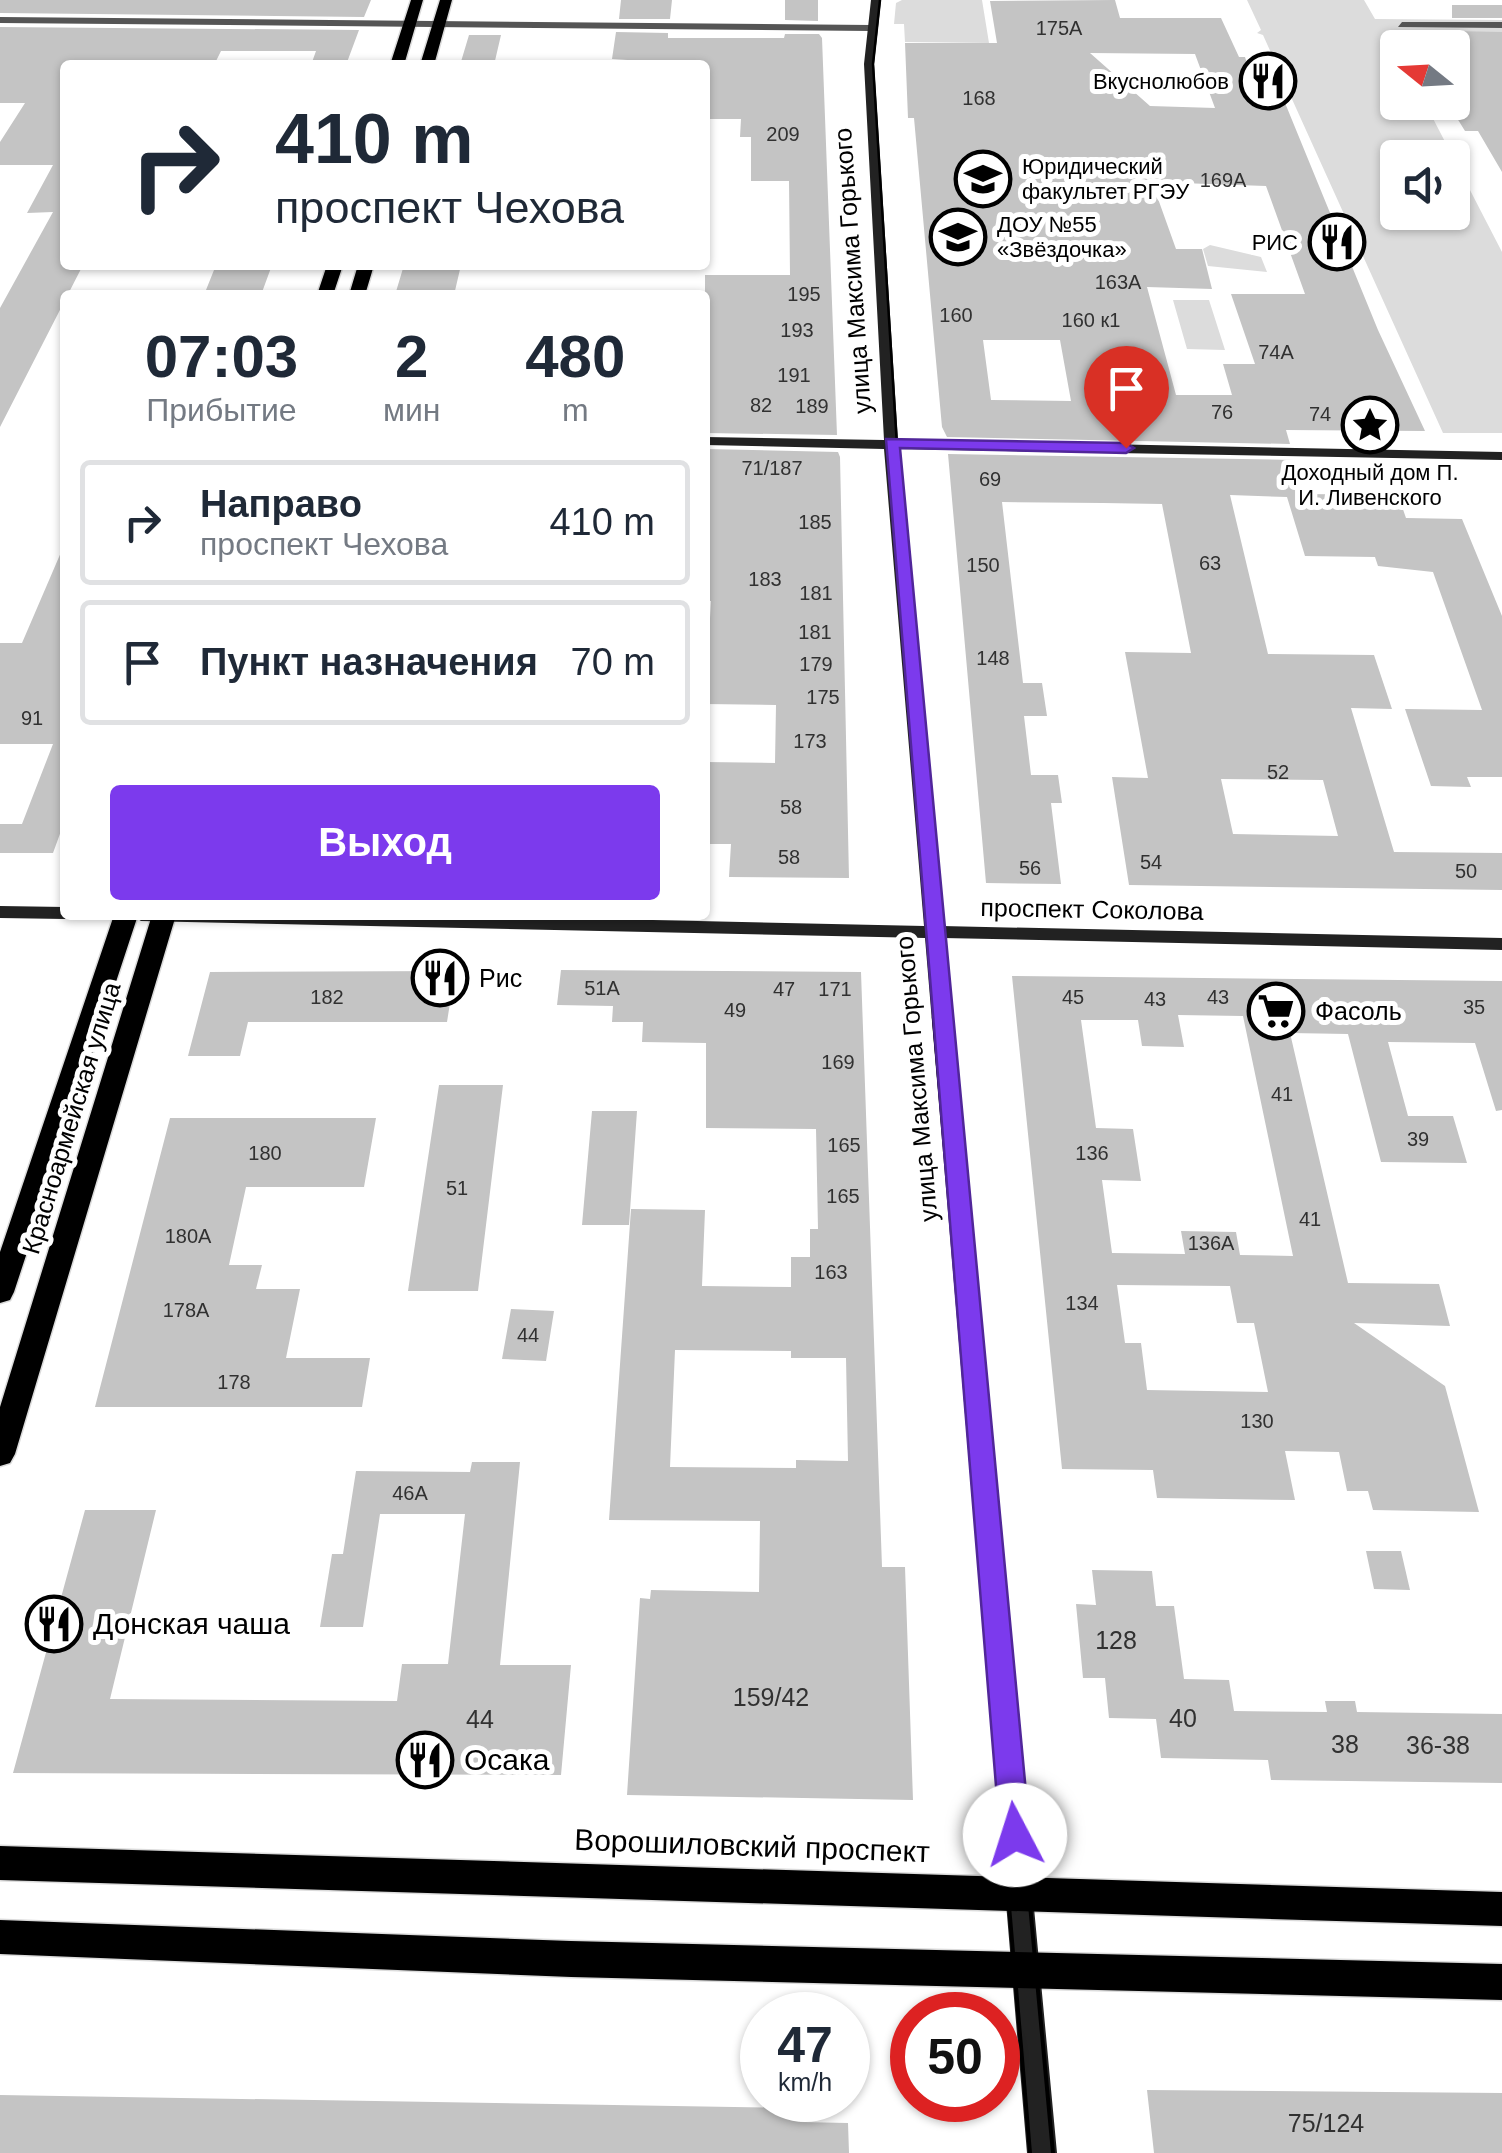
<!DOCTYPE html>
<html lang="ru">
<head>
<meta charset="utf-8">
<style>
  :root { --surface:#fff; --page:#f6f6f7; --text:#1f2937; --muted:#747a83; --line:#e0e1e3; --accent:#7c3aed }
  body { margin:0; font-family:Arial,sans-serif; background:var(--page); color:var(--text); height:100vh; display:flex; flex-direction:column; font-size:38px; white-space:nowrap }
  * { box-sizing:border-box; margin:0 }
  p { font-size:32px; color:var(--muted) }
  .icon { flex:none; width:55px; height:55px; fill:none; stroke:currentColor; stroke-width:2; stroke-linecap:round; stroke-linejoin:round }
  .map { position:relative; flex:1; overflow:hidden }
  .drawer { position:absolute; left:60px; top:290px; width:650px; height:630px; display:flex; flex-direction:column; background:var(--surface); border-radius:10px; box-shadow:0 2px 8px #0004 }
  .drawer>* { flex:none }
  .guide { position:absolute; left:60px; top:60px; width:650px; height:210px; border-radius:10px; box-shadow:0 2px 8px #0004; background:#fff; color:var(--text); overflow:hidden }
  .needle { width:65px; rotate:288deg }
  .fabs { position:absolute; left:1380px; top:30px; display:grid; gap:20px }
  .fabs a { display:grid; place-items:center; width:90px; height:90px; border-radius:10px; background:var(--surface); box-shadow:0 2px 8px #0004; font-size:50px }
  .speed { position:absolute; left:740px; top:1992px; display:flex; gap:20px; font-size:50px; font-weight:700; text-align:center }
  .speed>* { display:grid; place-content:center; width:130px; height:130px; border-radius:50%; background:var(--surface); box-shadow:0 2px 8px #0004; line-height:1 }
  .speed small { font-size:25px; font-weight:400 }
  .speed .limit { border:15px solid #d22; background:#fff; color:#111 }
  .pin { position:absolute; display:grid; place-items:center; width:85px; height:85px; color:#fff; margin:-102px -42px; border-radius:50% 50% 50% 0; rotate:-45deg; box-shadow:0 0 10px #0007 }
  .pin .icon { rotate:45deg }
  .me { position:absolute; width:110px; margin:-55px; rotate:355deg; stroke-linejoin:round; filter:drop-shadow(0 0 8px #0008) }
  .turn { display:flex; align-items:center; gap:35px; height:210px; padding:0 50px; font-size:45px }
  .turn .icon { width:130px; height:130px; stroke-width:2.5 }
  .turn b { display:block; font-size:70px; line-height:85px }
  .eta { display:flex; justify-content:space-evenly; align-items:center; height:170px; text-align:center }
  .eta b { font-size:60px; font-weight:600; line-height:70px }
  .primary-button { display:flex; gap:20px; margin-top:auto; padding:20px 50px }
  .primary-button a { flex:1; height:115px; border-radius:10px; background:var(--accent); color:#fff; font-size:40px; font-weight:600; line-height:115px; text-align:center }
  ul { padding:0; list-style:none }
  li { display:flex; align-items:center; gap:30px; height:125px; margin:0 20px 15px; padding:0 30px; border:5px solid var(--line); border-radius:10px }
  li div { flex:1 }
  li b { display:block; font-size:38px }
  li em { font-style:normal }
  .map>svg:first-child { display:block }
  .green { fill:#dcdcdc; fill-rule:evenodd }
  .building { fill:#c4c4c4; fill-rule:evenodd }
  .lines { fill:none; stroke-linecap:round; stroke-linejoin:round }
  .primary-casing { stroke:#dbdbdb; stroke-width:3 }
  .street { fill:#555; fill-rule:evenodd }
  .secondary { fill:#222; fill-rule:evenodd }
  .primary { fill:#000; fill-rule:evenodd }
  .tram-far1 { stroke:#000; stroke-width:2.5 }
  .tram { stroke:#000; stroke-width:4 }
  .route { fill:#7c3aed; stroke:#51269a; stroke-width:2.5 }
  .labels { text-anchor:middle; stroke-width:10; stroke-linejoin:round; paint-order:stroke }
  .number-label { font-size:20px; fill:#313131 }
  .far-poi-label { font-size:22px; fill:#000; stroke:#fff; text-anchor:end }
  .street-label { font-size:25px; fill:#000; stroke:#fff }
  .poi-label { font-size:25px; fill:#000; stroke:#fff; text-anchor:start }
  .near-number-label { font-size:25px; fill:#313131 }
  .near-poi-label { font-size:30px; fill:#000; stroke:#fff; text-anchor:start }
  .near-street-label { font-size:30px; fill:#000; stroke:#fff }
</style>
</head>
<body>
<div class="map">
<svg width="1502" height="2153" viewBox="0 0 1502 2153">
  <rect width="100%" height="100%" fill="#fff"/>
  <path class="green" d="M 902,0 L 982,0 L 989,43 L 905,42 L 904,24 L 894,24 L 896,3 Z
    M 1247,0 L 1364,0 L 1375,19 L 1502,20 L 1502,48 L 1396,47 L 1398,102 L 1425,103 L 1502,252 L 1502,433 L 1443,433 L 1263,35 L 1257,33 L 1261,30 ZM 1398,158 L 1452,158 L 1452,212 L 1398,212 Z
    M 1210,245 L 1261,257 L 1267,272 L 1208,266 L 1203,249 Z
    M 1173,300 L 1209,300 L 1225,350 L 1187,349 Z"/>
  <path class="building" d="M 0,0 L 371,0 L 364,17 L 0,13 Z
    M 621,0 L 672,0 L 670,19 L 619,19 Z
    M 785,0 L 818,0 L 818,21 L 785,20 Z
    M 1115,0 L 1120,18 L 1221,18 L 1239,57 L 1245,57 L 1251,76 L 1274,76 L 1378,330 L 1425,431 L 1286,430 L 1290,444 L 947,437 L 942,427 L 914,118 L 908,118 L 905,43 L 997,43 L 990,1 ZM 1090,53 L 1195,54 L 1215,108 L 1150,106 ZM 1152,182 L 1266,186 L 1305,294 L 1231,294 L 1255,364 L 1223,364 L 1232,395 L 1176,395 L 1147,287 L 1212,289 L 1202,249 L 1176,249 ZM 983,340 L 1060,340 L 1071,401 L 991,400 Z
    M 1452,5 L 1502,5 L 1502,18 L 1452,18 Z
    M 0,27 L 359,30 L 346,65 L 311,65 L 316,51 L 221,51 L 214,65 L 65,65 L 65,265 L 83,265 L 0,427 L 0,308 L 53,212 L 27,213 L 53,165 L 0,165 L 0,142 L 25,103 L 0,103 Z
    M 1452,31 L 1502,32 L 1502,172 L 1478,131 L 1465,131 L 1452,110 Z
    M 616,32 L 668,33 L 668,38 L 784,38 L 785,34 L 819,34 L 822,38 L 837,435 L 705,433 L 705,275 L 790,275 L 789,181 L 751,181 L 751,137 L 740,137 L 741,119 L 705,119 L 705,65 L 612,59 Z
    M 469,35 L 501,35 L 494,65 L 460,65 Z
    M 216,265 L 272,265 L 261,295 L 204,295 Z
    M 404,265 L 461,265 L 454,295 L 395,295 Z
    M 705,449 L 838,452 L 840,457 L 849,878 L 729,877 L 731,844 L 705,844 L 705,762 L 775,763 L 776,705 L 705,704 L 711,601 L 705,601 Z
    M 948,454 L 1294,460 L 1304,494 L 1398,495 L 1406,518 L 1462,519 L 1502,616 L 1502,777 L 1467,777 L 1471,787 L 1431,786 L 1405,709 L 1482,710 L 1433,572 L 1378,566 L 1375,557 L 1305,556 L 1287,497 L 1230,495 L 1268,654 L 1374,655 L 1392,709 L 1351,708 L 1394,852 L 1502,853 L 1502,890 L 1129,885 L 1112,777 L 1148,778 L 1125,652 L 1191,653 L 1162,504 L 1103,503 L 1002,502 L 1023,683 L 1042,683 L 1047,716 L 1024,716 L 1031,775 L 1058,775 L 1062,803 L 1051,803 L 1061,884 L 986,883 ZM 1221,779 L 1323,780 L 1338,836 L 1233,834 Z
    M 65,543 L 65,820 L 53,853 L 0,853 L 0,824 L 22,824 L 53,744 L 0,744 L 0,643 L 22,643 Z
    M 561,970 L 861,972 L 882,1567 L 905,1567 L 913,1800 L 627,1795 L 640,1598 L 650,1599 L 651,1590 L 759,1592 L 760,1521 L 609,1520 L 631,1209 L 705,1210 L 702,1286 L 791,1287 L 791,1257 L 810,1257 L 810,1229 L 818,1229 L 816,1129 L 706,1128 L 706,1043 L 642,1042 L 643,1022 L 612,1022 L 613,1006 L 557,1005 ZM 675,1350 L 791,1351 L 791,1358 L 846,1358 L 848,1461 L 796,1460 L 796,1468 L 670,1467 Z
    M 455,971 L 447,1022 L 248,1022 L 240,1056 L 188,1056 L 210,972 Z
    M 1012,976 L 1502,981 L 1502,1110 L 1496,1111 L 1475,1043 L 1388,1042 L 1408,1116 L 1453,1116 L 1467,1163 L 1381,1162 L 1348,1034 L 1290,1033 L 1348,1283 L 1439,1284 L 1450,1326 L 1354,1323 L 1445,1386 L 1479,1512 L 1373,1510 L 1368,1491 L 1347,1491 L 1339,1452 L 1285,1451 L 1295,1500 L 1157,1498 L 1153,1470 L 1062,1469 ZM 1178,1015 L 1243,1016 L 1293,1256 L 1240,1255 L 1236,1232 L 1181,1231 L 1185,1254 L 1112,1253 L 1102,1180 L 1141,1181 L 1133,1129 L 1096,1128 L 1081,1020 L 1138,1020 L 1142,1046 L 1184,1047 ZM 1117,1285 L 1230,1286 L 1237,1323 L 1254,1323 L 1268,1392 L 1147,1390 L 1141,1343 L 1125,1343 Z
    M 439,1085 L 503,1085 L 478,1291 L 408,1291 Z
    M 592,1111 L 637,1111 L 629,1225 L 582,1225 Z
    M 170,1118 L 376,1118 L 364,1187 L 246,1187 L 229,1265 L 262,1265 L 256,1289 L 300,1289 L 286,1358 L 370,1358 L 362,1407 L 95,1407 Z
    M 511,1309 L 554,1311 L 546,1361 L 502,1359 Z
    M 472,1462 L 520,1462 L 500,1665 L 571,1665 L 561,1775 L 13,1773 L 85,1510 L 156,1510 L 110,1699 L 397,1701 L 402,1664 L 448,1664 L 465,1514 L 380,1514 L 363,1627 L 320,1627 L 332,1554 L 343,1554 L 356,1471 L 470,1472 Z
    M 1366,1551 L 1401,1551 L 1410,1590 L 1374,1589 Z
    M 1092,1570 L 1152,1571 L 1156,1606 L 1174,1606 L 1184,1679 L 1229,1680 L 1234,1711 L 1327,1712 L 1325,1701 L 1355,1701 L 1357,1712 L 1502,1714 L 1502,1783 L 1271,1780 L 1268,1760 L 1161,1758 L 1156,1719 L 1109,1718 L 1105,1678 L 1083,1678 L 1076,1604 L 1096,1605 Z
    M 1147,2090 L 1502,2093 L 1502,2153 L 1154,2153 Z
    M 0,2095 L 801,2108 L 800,2122 L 848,2123 L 849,2153 L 0,2153 Z"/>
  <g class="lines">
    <g class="primary-casing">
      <path id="primary" d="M 411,0 L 423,0 L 404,65 L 390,65 Z
        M 440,0 L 452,0 L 434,65 L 420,65 Z
        M 327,265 L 343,265 L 333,295 L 317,295 Z
        M 358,265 L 374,265 L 365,295 L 349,295 Z
        M 114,915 L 138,915 L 14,1292 L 10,1300 L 0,1303 L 0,1252 Z
        M 152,915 L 176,915 L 15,1454 L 10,1463 L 0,1466 L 0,1407 Z
        M 0,1846 L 1502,1892 L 1502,1926 L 0,1880 Z
        M 0,1920 L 571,1941 L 1502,1964 L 1502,2000 L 571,1977 L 0,1954 Z"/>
    </g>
    <path class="street" d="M 0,17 L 871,25 L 876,28 L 871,31 L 0,23 Z
      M 1402,22 L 1502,22 L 1502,28 L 1398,27 Z"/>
    <path class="secondary" d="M 871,0 L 881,0 L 874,64 L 898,440 L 1502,452 L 1502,460 L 898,449 L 942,926 L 1502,938 L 1502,950 L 943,938 L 1057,2153 L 1027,2153 L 925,938 L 141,921 L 132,915 L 427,915 L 924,926 L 884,449 L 705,445 L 705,437 L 884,440 L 864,64 Z
      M 0,906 L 65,907 L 65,915 L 73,915 L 65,919 L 0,918 Z"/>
    <use href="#primary" class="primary"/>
    <path class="tram-far1" d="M 880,0 L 873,64 L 899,478 L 982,1377
      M 933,1017 L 964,1377"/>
    <path class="tram" d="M 964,1375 L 1030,2153
      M 981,1375 L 1053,2153"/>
  </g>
  <path class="route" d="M 886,439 L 1126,443 L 1134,448 L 1126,453 L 900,448 L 1030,1835 L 1026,1846 L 1015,1850 L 1004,1846 L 1000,1835 Z"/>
  <defs>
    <g id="restaurant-ring" transform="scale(2.875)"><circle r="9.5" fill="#fff" stroke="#000" stroke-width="1.5"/><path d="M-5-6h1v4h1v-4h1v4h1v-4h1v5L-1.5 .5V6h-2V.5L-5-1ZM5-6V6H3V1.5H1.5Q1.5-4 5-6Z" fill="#000"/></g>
    <g id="university-ring" transform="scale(2.875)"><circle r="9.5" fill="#fff" stroke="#000" stroke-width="1.5"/><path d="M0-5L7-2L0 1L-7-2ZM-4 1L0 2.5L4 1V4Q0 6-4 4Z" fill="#000"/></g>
    <g id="school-ring" transform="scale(2.875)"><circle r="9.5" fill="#fff" stroke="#000" stroke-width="1.5"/><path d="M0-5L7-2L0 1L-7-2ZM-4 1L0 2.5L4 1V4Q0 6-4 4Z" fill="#000"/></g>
    <g id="sight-ring" transform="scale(2.875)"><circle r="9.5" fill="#fff" stroke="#000" stroke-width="1.5"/><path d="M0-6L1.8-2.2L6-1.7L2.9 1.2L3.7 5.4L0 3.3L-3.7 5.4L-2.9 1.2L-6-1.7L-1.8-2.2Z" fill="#000"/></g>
    <g id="supermarket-ring" transform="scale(2.875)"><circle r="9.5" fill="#fff" stroke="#000" stroke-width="1.5"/><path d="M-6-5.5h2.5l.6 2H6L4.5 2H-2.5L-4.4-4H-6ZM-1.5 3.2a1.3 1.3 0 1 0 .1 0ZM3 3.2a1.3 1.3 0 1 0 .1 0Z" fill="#000"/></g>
  </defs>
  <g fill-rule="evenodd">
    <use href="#restaurant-ring" x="1268" y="81"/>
    <use href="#university-ring" x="983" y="179"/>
    <use href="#school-ring" x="958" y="237"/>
    <use href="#restaurant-ring" x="1337" y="242"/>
    <use href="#sight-ring" x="1370" y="425"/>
    <use href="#restaurant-ring" x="440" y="978"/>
    <use href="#supermarket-ring" x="1276" y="1011"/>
    <use href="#restaurant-ring" x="54" y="1624"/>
    <use href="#restaurant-ring" x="425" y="1760"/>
  </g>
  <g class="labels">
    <g class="number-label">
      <text x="1059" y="35">175А</text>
      <text x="979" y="105">168</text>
      <text x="783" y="141">209</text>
      <text x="1223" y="187">169А</text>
      <text x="1118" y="289">163А</text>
      <text x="804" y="301">195</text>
      <text x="956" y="322">160</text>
      <text x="1091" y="327">160 к1</text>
      <text x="797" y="337">193</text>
      <text x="1276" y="359">74А</text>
      <text x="794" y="382">191</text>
      <text x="761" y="412">82</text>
      <text x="812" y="413">189</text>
      <text x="1222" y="419">76</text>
      <text x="1320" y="421">74</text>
      <text x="772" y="475">71/187</text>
      <text x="990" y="486">69</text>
      <text x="815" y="529">185</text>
      <text x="1210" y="570">63</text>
      <text x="983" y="572">150</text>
      <text x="765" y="586">183</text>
      <text x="816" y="600">181</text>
      <text x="815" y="639">181</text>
      <text x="993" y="665">148</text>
      <text x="816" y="671">179</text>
      <text x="823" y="704">175</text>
      <text x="32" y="725">91</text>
      <text x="810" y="748">173</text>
      <text x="1278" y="779">52</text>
      <text x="791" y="814">58</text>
      <text x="789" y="864">58</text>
      <text x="1151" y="869">54</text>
      <text x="1030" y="875">56</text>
      <text x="1466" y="878">50</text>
      <text x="602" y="995">51А</text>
      <text x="784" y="996">47</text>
      <text x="835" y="996">171</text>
      <text x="327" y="1004">182</text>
      <text x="1073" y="1004">45</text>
      <text x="1218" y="1004">43</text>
      <text x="1155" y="1006">43</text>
      <text x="1474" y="1014">35</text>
      <text x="735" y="1017">49</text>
      <text x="838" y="1069">169</text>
      <text x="1282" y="1101">41</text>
      <text x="1418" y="1146">39</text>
      <text x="844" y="1152">165</text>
      <text x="265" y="1160">180</text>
      <text x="1092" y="1160">136</text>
      <text x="457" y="1195">51</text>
      <text x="843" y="1203">165</text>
      <text x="1310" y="1226">41</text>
      <text x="188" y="1243">180А</text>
      <text x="1211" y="1250">136А</text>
      <text x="831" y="1279">163</text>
      <text x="1082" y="1310">134</text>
      <text x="186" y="1317">178А</text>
      <text x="528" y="1342">44</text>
      <text x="234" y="1389">178</text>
      <text x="1257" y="1428">130</text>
      <text x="410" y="1500">46А</text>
    </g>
    <g class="far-poi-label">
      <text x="1229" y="89">Вкуснолюбов</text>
      <text x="1022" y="174" text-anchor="start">Юридический<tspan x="1022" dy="25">факультет РГЭУ</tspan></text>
      <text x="997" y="232" text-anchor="start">ДОУ №55<tspan x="997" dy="25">«Звёздочка»</tspan></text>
      <text x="1298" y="250">РИС</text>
      <text x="1370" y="480" text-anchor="middle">Доходный дом П.<tspan x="1370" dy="25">И. Ливенского</tspan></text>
    </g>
    <g class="street-label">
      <text transform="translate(852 271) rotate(-94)" y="9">улица Максима Горького</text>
      <text transform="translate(1092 909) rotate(1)" y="9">проспект Соколова</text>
      <text transform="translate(916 1079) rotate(-95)" y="9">улица Максима Горького</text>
      <text transform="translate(71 1118) rotate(-73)" y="9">Красноармейская улица</text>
    </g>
    <g class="poi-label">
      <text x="479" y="987">Рис</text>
      <text x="1315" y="1020">Фасоль</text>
    </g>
    <g class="near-number-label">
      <text x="1116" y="1649">128</text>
      <text x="771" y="1706">159/42</text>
      <text x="1183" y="1727">40</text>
      <text x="480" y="1728">44</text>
      <text x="1345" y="1753">38</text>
      <text x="1438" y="1754">36-38</text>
      <text x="1326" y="2132">75/124</text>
    </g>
    <g class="near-poi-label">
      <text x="93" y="1634">Донская чаша</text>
      <text x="464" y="1770">Осака</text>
    </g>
    <g class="near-street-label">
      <text transform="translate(752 1846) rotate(2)" y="10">Ворошиловский проспект</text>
    </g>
  </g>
</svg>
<div class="fabs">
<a><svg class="needle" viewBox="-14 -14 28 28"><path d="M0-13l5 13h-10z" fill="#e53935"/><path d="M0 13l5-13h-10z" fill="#747a83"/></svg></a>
<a><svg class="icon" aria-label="sound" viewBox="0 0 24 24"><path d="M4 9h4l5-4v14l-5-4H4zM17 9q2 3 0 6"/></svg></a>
</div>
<div class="speed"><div>47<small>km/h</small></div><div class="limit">50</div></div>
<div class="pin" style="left:1126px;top:448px;background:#d93025"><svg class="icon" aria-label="arrive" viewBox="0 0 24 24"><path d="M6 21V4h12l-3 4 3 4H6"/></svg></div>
<svg class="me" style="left:1015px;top:1835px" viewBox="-20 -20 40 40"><circle r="19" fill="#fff"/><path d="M0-13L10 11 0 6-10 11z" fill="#7c3aed"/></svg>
<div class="guide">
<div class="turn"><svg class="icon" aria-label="right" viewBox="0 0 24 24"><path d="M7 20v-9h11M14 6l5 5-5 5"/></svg><div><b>410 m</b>проспект Чехова</div></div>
</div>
<section class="drawer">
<div class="eta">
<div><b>07:03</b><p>Прибытие</p></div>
<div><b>2</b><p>мин</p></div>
<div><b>480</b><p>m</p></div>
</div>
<ul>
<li><svg class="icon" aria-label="right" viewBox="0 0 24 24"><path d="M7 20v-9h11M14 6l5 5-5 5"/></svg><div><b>Направо</b><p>проспект Чехова</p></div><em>410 m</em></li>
<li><svg class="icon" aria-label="arrive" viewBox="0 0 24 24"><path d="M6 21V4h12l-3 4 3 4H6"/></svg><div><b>Пункт назначения</b></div><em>70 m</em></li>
</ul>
<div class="primary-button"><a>Выход</a></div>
</section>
</div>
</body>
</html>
